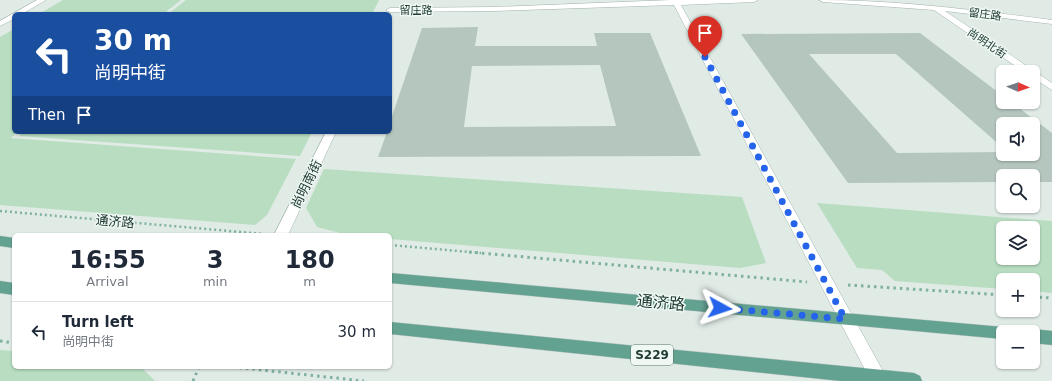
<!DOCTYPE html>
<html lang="en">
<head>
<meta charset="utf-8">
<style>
  :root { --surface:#fff; --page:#f6f6f7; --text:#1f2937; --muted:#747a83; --line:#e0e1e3 }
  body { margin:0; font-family:"DejaVu Sans","Noto Sans SC",sans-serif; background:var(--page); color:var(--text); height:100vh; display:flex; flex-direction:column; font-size:15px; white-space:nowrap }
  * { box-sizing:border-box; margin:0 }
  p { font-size:13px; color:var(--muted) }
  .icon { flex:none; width:22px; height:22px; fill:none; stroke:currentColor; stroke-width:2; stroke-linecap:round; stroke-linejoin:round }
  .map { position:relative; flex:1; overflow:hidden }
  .panel { position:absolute; left:12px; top:233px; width:380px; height:136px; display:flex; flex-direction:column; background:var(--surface); border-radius:6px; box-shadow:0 1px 3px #0004 }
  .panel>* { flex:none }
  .banner { position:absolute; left:12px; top:12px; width:380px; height:122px; border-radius:6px; box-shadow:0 1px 3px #0004; background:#1a4fa0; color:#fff; overflow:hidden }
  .needle { width:26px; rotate:92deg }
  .buttons { position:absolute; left:996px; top:65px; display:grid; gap:8px }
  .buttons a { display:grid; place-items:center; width:44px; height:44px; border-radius:6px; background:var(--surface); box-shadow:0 1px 3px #0004; font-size:20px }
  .pin { position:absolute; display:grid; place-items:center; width:34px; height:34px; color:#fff; margin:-41px -17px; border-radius:50% 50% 50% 0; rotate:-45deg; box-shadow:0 0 4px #0007 }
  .pin .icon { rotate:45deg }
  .me { position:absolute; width:44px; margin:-22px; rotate:95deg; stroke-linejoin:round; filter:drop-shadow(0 0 3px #0008) }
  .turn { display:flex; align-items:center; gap:14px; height:84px; padding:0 16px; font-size:18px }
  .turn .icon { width:52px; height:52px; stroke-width:2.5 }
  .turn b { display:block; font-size:28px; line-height:34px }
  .then { display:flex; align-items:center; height:38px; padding:0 16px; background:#0003; gap:8px; font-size:15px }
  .eta { display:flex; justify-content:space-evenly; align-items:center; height:68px; text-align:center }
  .eta b { font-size:24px; font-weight:600; line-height:28px }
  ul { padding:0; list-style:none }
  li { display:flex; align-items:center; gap:12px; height:60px; padding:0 16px; border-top:1px solid var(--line) }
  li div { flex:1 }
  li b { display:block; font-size:15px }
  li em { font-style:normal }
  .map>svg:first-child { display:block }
  .green { fill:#b8ddc1; fill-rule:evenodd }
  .building { fill:#b5c6bf; fill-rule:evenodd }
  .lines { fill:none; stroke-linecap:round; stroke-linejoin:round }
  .minor-casing { stroke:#a3b3ad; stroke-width:1 }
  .major-casing { stroke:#c1c8c6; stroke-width:1 }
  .path-far1 { stroke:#7fb0a0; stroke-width:2.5; stroke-dasharray:2 3; stroke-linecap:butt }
  .path { stroke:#7fb0a0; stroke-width:3; stroke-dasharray:2.5 4; stroke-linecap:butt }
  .minor { fill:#fff; fill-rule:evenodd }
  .major { fill:#63a291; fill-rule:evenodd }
  .route { stroke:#2563eb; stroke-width:7; stroke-dasharray:0 12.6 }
  .labels { text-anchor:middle; stroke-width:3; stroke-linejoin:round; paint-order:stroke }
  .far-street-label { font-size:11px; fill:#203c34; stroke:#f0f8f4 }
  .shield { fill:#f0f8f4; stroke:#5e746e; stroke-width:1 }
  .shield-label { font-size:12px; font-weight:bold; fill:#203c34 }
  .street-label { font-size:13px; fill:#203c34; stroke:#f0f8f4 }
  .near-street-label { font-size:16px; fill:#203c34; stroke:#f0f8f4 }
</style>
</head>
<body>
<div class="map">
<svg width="1052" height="381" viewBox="0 0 1052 381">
  <rect width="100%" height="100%" fill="#e0ebe6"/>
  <path class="green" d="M 63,0 L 181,0 L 163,14 L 39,14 Z
    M 186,0 L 379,0 L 372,14 L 168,14 Z
    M 14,29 L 14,132 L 17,132 L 11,138 L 296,159 L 267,215 L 255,225 L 0,205 L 0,37 Z
    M 24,132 L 312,132 L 300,156 L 19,136 Z
    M 324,169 L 742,197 L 766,263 L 740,268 L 390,239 L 390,235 L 348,235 L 317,227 L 306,208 Z
    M 817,203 L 1052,221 L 1052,293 L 1033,291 L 1033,280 L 1003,280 L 1003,289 L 895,281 L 882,270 L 857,268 ZM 1003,228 L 1033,228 L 1033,258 L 1003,258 Z
    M 0,350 L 14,351 L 14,367 L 141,367 L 155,381 L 0,381 Z"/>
  <path class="building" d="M 478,27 L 475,46 L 597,46 L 594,33 L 650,33 L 701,156 L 378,157 L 387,132 L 390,132 L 390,122 L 422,28 ZM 600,65 L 616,126 L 464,127 L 472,66 Z
    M 920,33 L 1003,96 L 1003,102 L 1011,102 L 1052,133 L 1052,182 L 1033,182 L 1033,176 L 1003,176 L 1003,182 L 848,183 L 741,34 ZM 809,54 L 896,54 L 1003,148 L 1003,124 L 1033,124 L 1033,154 L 1003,154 L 1003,152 L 897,153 Z"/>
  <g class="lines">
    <g class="minor-casing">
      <path id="minor" d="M 37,0 L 46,0 L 22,14 L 14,14 L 14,19 L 0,26 L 0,21 Z
        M 671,0 L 758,0 L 754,2 L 681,5 L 884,373 L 886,378 L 885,381 L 871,381 L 674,5 L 494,11 L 390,12 L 386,10 L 390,8 L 494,7 Z
        M 819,0 C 897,0 975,10 1052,20 L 1052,24 L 945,11 L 1052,83 L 1052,90 L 1033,78 L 1033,72 L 1024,72 L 934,10 L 823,2 Z
        M 326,132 L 336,132 L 288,235 L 274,235 Z"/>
    </g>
    <g class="major-casing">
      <path id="major" d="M 0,236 L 14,238 L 14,248 L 0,246 Z
        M 390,273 L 1003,327 L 1009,328 L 1010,332 L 1003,332 L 1003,339 L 390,283 Z
        M 0,281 L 14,283 L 14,295 L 0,293 Z
        M 390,322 L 914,373 L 920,376 L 922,381 L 841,381 L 390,334 Z
        M 1033,329 L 1052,331 L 1052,345 L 1033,343 L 1033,332 L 1027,332 Z"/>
    </g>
    <path class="path-far1" d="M 0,211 L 264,234
      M 390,245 L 481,253"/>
    <path class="path" d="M 469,252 L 807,282
      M 848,285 L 1003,295
      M 1033,297 L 1052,298
      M 0,341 L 14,343
      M 233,367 L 364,381
      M 193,381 L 199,367"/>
    <use href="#minor" class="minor"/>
    <use href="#major" class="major"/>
  </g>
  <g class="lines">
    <path class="route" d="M 705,57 L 845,319 L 720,308"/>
  </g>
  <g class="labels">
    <g class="far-street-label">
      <text x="416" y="14">留庄路</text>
      <text transform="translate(985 14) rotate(7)" y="4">留庄路</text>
      <text transform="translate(987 43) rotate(34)" y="4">尚明北街</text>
    </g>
    <rect class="shield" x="631" y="345" width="42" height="20" rx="3"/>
    <g class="shield-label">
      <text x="652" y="359">S229</text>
    </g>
    <g class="street-label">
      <text transform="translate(306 184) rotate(-64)" y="5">尚明南街</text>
      <text transform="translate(115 221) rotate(5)" y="5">通济路</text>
    </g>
    <g class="near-street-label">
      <text transform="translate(661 302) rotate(5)" y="6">通济路</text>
    </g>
  </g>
</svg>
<div class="buttons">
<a><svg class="needle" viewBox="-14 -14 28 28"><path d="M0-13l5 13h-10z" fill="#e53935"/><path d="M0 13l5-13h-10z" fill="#747a83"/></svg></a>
<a><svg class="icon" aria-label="sound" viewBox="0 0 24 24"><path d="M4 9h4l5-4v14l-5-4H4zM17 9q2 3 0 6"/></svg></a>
<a><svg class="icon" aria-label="search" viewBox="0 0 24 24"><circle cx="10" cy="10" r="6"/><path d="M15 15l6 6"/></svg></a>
<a><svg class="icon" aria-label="layers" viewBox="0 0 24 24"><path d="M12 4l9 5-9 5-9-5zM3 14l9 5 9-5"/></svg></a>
<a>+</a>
<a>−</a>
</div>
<div class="pin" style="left:705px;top:57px;background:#d93025"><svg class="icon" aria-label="arrive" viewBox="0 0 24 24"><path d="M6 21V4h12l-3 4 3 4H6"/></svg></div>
<svg class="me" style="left:720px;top:308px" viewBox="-20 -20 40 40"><path d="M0-17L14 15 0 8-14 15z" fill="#2563eb" stroke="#fff" stroke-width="4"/></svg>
<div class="banner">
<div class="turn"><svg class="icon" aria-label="left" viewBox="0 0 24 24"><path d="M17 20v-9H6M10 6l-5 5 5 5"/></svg><div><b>30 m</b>尚明中街</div></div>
<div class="then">Then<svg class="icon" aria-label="arrive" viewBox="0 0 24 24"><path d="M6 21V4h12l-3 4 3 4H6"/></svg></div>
</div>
<section class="panel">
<div class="eta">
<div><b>16:55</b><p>Arrival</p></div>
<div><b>3</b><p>min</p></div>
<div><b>180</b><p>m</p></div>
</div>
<ul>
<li><svg class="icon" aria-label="left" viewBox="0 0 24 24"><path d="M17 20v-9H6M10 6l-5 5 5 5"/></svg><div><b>Turn left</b><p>尚明中街</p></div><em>30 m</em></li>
</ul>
</section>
</div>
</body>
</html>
